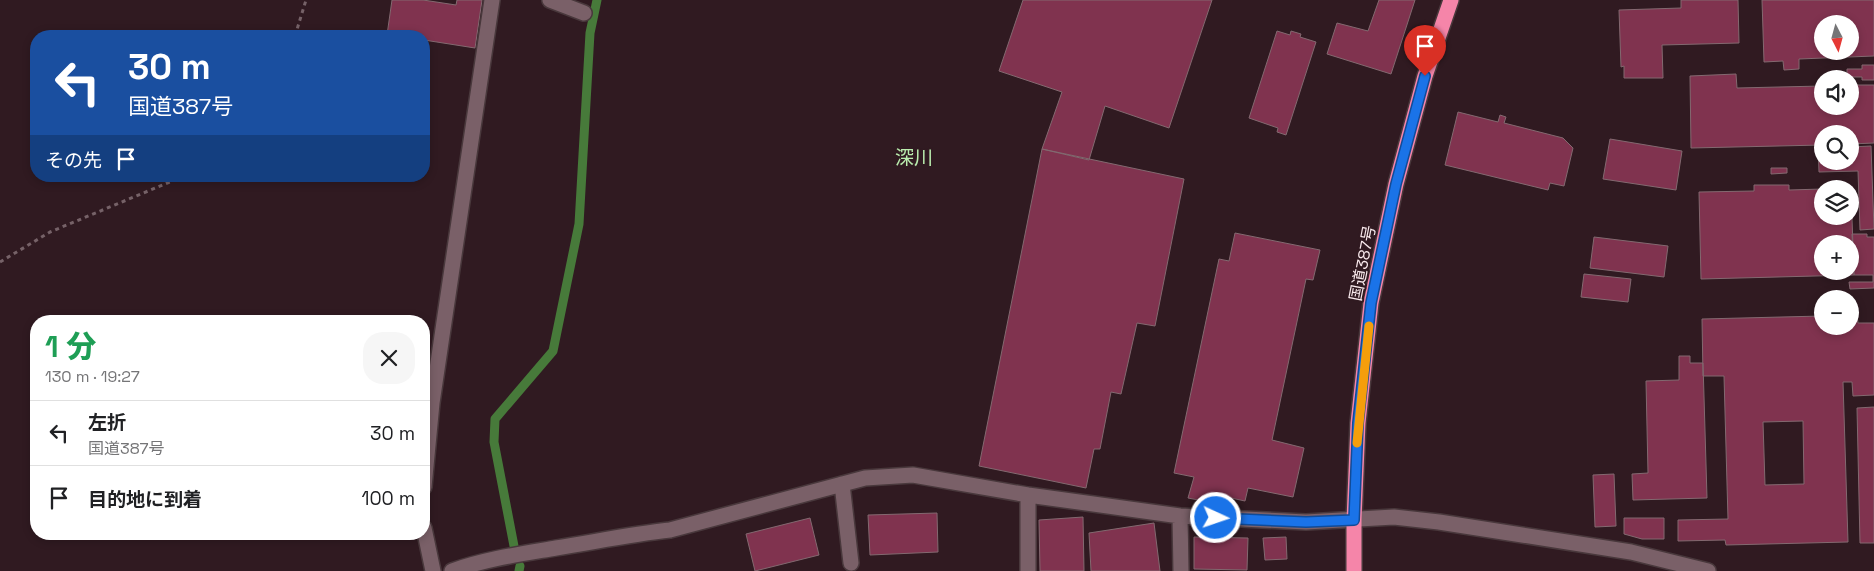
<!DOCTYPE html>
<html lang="ja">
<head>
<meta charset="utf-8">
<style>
  :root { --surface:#fff; --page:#f6f6f6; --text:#202124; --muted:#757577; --line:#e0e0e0 }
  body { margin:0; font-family:"Space Grotesk","Noto Sans JP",sans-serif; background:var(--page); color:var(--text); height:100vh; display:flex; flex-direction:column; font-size:19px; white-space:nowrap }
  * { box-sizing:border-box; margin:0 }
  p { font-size:16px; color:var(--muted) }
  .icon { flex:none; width:28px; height:28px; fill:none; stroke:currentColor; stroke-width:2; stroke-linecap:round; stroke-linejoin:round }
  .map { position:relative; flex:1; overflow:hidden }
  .side { position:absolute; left:30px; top:315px; width:400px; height:225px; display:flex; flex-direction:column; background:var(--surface); border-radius:20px; box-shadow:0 2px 8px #0003 }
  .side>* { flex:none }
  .top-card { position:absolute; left:30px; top:30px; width:400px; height:152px; border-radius:20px; box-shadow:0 2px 8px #0003; background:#1a4fa0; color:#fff; overflow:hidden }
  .needle { width:32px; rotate:174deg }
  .controls { position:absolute; left:1814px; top:15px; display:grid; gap:10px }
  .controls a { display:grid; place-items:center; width:45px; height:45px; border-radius:50%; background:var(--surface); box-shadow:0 2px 8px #0003; font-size:25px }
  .pin { position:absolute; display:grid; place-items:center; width:42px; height:42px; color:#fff; margin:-51px -21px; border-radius:50% 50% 50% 0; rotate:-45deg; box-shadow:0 0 5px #0007 }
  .pin .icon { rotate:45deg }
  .me { position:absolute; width:55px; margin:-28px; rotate:93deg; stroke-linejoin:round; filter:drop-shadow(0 0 4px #0008) }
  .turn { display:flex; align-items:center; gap:18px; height:105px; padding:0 15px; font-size:22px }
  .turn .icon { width:65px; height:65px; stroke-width:2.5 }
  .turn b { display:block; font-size:35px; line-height:42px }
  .then { display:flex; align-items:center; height:48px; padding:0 15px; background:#0003; gap:10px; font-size:19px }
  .round { display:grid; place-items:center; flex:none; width:52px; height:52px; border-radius:20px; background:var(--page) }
  .overview { display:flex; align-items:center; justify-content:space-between; height:85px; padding:0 15px }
  h1 { font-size:30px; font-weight:800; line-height:38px; color:#1e9e55 }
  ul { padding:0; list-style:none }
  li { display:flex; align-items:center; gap:15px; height:65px; padding:0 15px; border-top:1px solid var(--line) }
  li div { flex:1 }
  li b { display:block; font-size:19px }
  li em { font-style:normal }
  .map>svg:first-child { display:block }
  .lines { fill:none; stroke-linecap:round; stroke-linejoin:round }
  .stream { stroke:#477a3a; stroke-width:9 }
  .building { fill:#80334f; stroke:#836970; fill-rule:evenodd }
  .minor-casing { stroke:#49383c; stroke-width:18 }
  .highway-casing { stroke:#49383c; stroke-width:18 }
  .path { stroke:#766268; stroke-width:3; stroke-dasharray:4 4; stroke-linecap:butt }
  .minor { stroke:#7a6068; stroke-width:15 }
  .highway { stroke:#f585a9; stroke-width:15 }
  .route-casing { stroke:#114b97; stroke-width:12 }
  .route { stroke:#1a73e8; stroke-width:9 }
  .slow { stroke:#f59e0b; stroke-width:9 }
  .labels { text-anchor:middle; stroke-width:4; stroke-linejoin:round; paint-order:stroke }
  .street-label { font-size:16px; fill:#faebee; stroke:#301a21 }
  .quarter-label { font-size:19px; fill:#baedae; stroke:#301a21 }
</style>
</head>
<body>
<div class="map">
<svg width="1874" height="571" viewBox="0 0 1874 571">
  <rect width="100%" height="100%" fill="#301a21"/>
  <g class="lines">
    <path class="stream" d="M 514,546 L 494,442 L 495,419 L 553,351 L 579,224 L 590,33 L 597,0
      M 519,571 L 520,566"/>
  </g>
  <path class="building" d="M 392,0 L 423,0 L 456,5 L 457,0 L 482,0 L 475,48 L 424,40 L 424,36 L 387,35 Z
    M 1023,0 L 1212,0 L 1169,128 L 1105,106 L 1089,160 L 1042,149 L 1062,92 L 999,71 Z
    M 1379,0 L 1415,0 L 1391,74 L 1327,54 L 1337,23 L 1368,31 Z
    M 1681,0 L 1738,0 L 1739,43 L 1662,45 L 1663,78 L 1624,78 L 1624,66 L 1621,67 L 1619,10 L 1681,8 Z
    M 1762,0 L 1874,0 L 1874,56 L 1799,59 L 1799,69 L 1784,70 L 1783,61 L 1764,62 ZM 1822,24 L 1850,24 L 1850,51 L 1822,51 Z
    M 1277,31 L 1290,35 L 1291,31 L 1301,34 L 1300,37 L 1316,42 L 1286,135 L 1277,132 L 1278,128 L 1249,118 Z
    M 1862,65 L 1874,65 L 1874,80 L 1862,80 L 1862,77 L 1847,77 L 1847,69 L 1862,69 Z
    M 1736,74 L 1737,88 L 1822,86 L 1822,106 L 1850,106 L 1850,85 L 1874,85 L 1874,143 L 1850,144 L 1850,134 L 1822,134 L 1822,145 L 1691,148 L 1690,76 Z
    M 1458,112 L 1498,122 L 1500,115 L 1506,117 L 1504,123 L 1563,138 L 1573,148 L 1564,186 L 1550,183 L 1548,190 L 1445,165 Z
    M 1610,139 L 1682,151 L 1676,190 L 1603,179 Z
    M 1871,146 L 1874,229 L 1860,230 L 1858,171 L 1819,172 L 1818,148 L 1822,148 L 1822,161 L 1850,161 L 1850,147 Z
    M 1042,149 L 1184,179 L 1155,326 L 1137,323 L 1121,394 L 1111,392 L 1100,449 L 1094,449 L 1086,488 L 979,466 Z
    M 1771,168 L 1787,168 L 1787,173 L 1771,174 Z
    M 1754,185 L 1789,185 L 1789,190 L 1822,189 L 1822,216 L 1850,216 L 1850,189 L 1848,189 L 1851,189 L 1854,275 L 1701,279 L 1699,192 L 1754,191 ZM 1822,244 L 1850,244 L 1850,271 L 1822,271 Z
    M 1235,233 L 1320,250 L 1313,280 L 1306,279 L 1272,440 L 1304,448 L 1293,497 L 1248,488 L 1245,501 L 1231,498 L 1229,506 L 1188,498 L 1194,477 L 1174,473 L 1219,259 L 1229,261 Z
    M 1852,234 L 1867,234 L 1867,237 L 1874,237 L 1874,288 L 1850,289 L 1849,282 L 1873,282 L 1873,275 L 1854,275 Z
    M 1594,237 L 1668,246 L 1664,277 L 1590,268 Z
    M 1584,274 L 1631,279 L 1628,302 L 1581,297 Z
    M 1850,315 L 1857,315 L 1858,323 L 1874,323 L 1874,395 L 1853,396 L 1852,382 L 1843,382 L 1848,542 L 1726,545 L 1725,540 L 1678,541 L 1678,520 L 1728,519 L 1724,376 L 1703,376 L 1702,319 L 1822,316 L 1822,326 L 1850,326 ZM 1803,421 L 1804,484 L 1765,485 L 1763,422 Z
    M 1679,356 L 1690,356 L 1690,363 L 1703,363 L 1707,498 L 1633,500 L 1632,474 L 1648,473 L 1646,381 L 1679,380 Z
    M 1874,407 L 1874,543 L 1860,543 L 1857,408 Z
    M 1614,474 L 1616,526 L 1595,527 L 1593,475 Z
    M 937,513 L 938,552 L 870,555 L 868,515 Z
    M 1083,517 L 1084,571 L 1040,571 L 1039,520 Z
    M 810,518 L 819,555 L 755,571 L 746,534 Z
    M 1624,518 L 1664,518 L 1664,539 L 1642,539 L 1624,534 Z
    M 1154,523 L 1160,571 L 1091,571 L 1089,533 Z
    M 1194,537 L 1248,538 L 1247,570 L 1194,569 Z
    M 1286,537 L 1287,559 L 1265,560 L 1263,538 Z"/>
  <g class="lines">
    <g class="minor-casing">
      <path id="minor" d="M 550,0 L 584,13
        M 842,484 L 851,563
        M 424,487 L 432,403 L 492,0
        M 1028,495 L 1028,571
        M 1180,516 L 1181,571
        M 424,528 L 433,571
        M 452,571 C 485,559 521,554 556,548 C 594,542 632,534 670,530 L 865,478 L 913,475 L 1028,495 L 1180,516 L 1306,522 L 1394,517 L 1439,522 L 1631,552 L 1708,571"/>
    </g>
    <g class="highway-casing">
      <path id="highway" d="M 1354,571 L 1354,520 L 1358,423 L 1371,303 L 1396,184 L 1425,76 L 1451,0"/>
    </g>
    <path class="path" d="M 295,36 L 306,0
      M 0,262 L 50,232 L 184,176"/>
    <use href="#minor" class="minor"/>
    <use href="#highway" class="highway"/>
  </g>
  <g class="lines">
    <g class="route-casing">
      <path id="route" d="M 1216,518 L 1306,522 L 1354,520 L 1358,423 L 1371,303 L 1396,184 L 1425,76"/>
    </g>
    <use href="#route" class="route"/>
    <path class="slow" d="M 1357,443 L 1369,326"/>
  </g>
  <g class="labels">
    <g class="street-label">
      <text transform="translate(1362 263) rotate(-79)" y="6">国道387号</text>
    </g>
    <g class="quarter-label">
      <text x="914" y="164">深川</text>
    </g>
  </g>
</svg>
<div class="controls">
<a><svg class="needle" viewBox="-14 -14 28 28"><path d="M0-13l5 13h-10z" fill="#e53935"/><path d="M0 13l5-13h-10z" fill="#757577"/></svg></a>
<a><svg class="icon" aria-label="sound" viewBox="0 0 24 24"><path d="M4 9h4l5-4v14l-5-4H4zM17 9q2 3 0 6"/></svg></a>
<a><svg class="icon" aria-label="search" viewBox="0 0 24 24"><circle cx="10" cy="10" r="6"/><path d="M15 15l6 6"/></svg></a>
<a><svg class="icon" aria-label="layers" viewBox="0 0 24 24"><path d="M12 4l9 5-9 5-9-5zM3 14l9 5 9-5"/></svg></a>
<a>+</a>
<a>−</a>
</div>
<div class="pin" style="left:1425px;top:76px;background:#d93025"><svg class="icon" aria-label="arrive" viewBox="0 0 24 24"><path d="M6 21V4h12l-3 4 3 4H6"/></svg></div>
<svg class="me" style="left:1216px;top:518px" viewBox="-20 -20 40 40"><circle r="17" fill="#1a73e8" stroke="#fff" stroke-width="3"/><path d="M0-11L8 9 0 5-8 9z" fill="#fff"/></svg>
<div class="top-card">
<div class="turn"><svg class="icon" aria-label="left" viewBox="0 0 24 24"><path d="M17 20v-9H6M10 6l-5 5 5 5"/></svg><div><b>30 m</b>国道387号</div></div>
<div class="then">その先<svg class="icon" aria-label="arrive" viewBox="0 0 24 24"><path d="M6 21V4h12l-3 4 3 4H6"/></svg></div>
</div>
<section class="side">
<div class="overview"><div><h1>1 分</h1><p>130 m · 19:27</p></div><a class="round"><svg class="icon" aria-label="close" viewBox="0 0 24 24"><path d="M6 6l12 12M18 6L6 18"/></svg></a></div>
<ul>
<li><svg class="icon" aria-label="left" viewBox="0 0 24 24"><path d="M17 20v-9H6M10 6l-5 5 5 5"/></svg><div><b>左折</b><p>国道387号</p></div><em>30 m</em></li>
<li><svg class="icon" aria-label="arrive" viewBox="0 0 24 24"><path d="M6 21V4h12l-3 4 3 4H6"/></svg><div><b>目的地に到着</b></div><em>100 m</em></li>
</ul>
</section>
</div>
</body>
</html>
